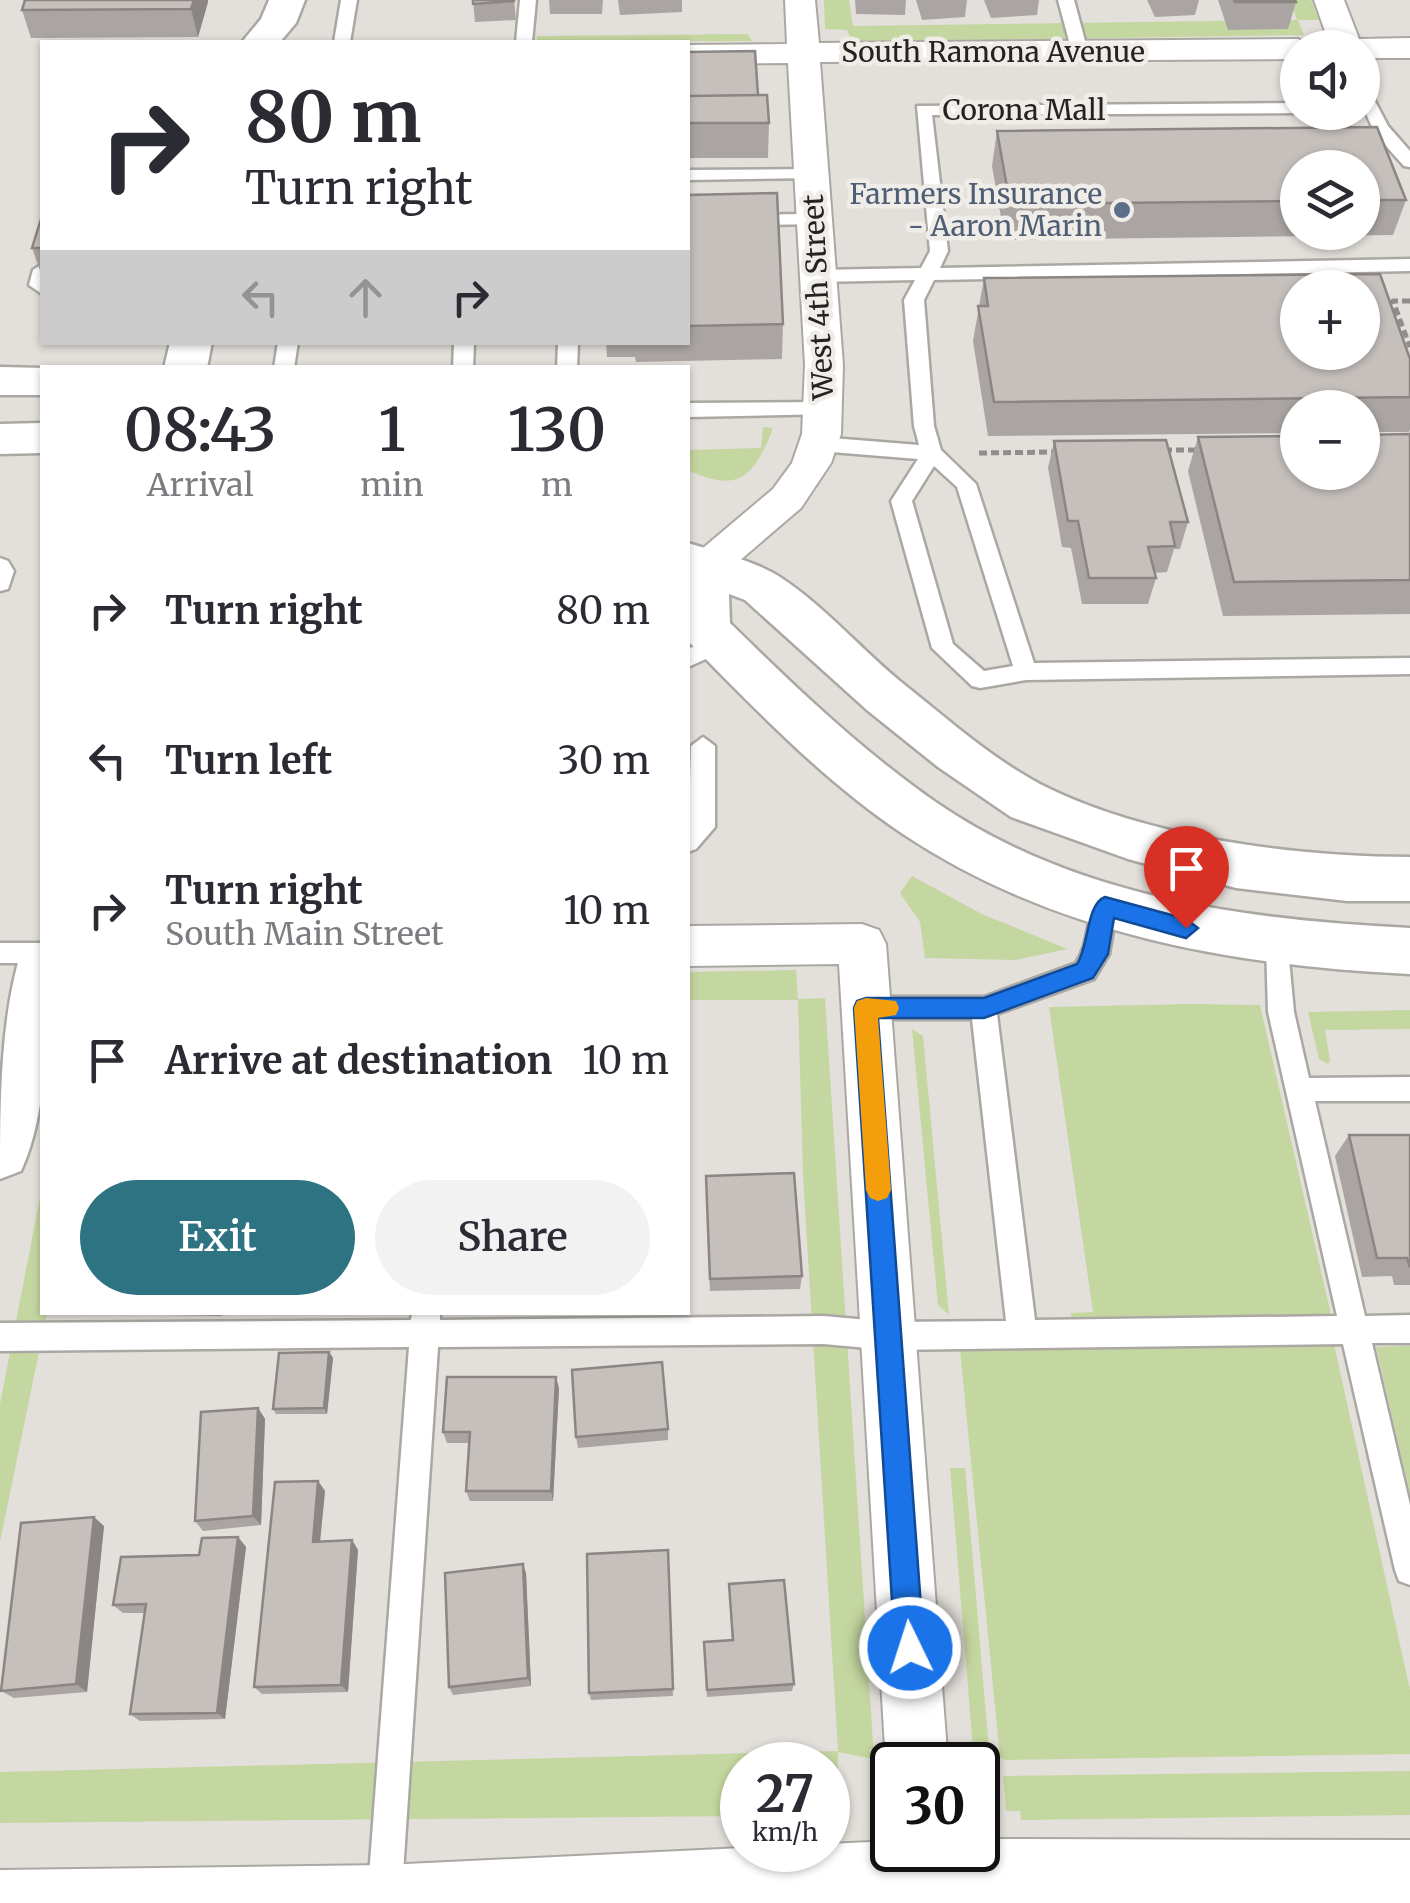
<!DOCTYPE html>
<html lang="en">
<head>
<meta charset="utf-8">
<style>
  :root { --surface:#fff; --page:#f2f2f3; --text:#2b2b33; --muted:#7c7c81; --accent:#2e7382 }
  body { margin:0; font-family:Merriweather,serif; background:var(--page); color:var(--text); height:100vh; display:flex; flex-direction:column; font-size:38px; white-space:nowrap }
  * { box-sizing:border-box; margin:0 }
  p { font-size:32px; color:var(--muted) }
  .icon { flex:none; width:55px; height:55px; fill:none; stroke:currentColor; stroke-width:2; stroke-linecap:round; stroke-linejoin:round }
  .map { position:relative; flex:1; overflow:hidden }
  .panel { position:absolute; left:40px; top:365px; width:650px; height:950px; display:flex; flex-direction:column; background:var(--surface); border-radius:0px; box-shadow:0 2px 8px #0004 }
  .panel>* { flex:none }
  .top-card { position:absolute; left:40px; top:40px; width:650px; height:305px; border-radius:0px; box-shadow:0 2px 8px #0004; background:#fff; color:var(--text); overflow:hidden }
  .buttons { position:absolute; left:1280px; top:30px; display:grid; gap:20px }
  .buttons a { display:grid; place-items:center; width:100px; height:100px; border-radius:50%; background:var(--surface); box-shadow:0 2px 8px #0004; font-size:50px }
  .speed { position:absolute; left:720px; top:1742px; display:flex; gap:20px; font-size:50px; font-weight:700; text-align:center }
  .speed>* { display:grid; place-content:center; width:130px; height:130px; border-radius:50%; background:var(--surface); box-shadow:0 2px 8px #0004; line-height:1 }
  .speed small { font-size:25px; font-weight:400 }
  .speed .limit { border:5px solid #111; border-radius:15px; background:#fff; color:#111 }
  .pin { position:absolute; display:grid; place-items:center; width:85px; height:85px; color:#fff; margin:-102px -42px; border-radius:50% 50% 50% 0; rotate:-45deg; box-shadow:0 0 10px #0007 }
  .pin .icon { rotate:45deg }
  .me { position:absolute; width:110px; margin:-55px; rotate:356deg; stroke-linejoin:round; filter:drop-shadow(0 0 8px #0008) }
  .turn { display:flex; align-items:center; gap:35px; height:210px; padding:0 40px; font-size:45px }
  .turn .icon { width:130px; height:130px; stroke-width:2.5 }
  .turn b { display:block; font-size:70px; line-height:85px }
  .lanes { display:flex; align-items:center; height:95px; padding:0 40px; background:#0003; justify-content:center; gap:50px; direction:ltr }
  .lanes .off { opacity:.35 }
  .eta { display:flex; justify-content:space-evenly; align-items:center; height:170px; text-align:center }
  .eta b { font-size:60px; font-weight:600; line-height:70px }
  .action { display:flex; gap:20px; margin-top:auto; padding:20px 40px }
  .action a { flex:1; height:115px; border-radius:60px; background:var(--accent); color:#fff; font-size:40px; font-weight:600; line-height:115px; text-align:center }
  .action a+a { background:var(--page); color:var(--text) }
  ul { padding:0; list-style:none }
  li { display:flex; align-items:center; gap:30px; height:150px; padding:0 40px }
  li div { flex:1 }
  li b { display:block; font-size:38px }
  li em { font-style:normal }
  .map>svg:first-child { display:block }
  .green { fill:#c5d7a0 }
  .lines { fill:none; stroke-linecap:round; stroke-linejoin:round }
  .service-casing { stroke:#aba8a3; stroke-width:5 }
  .minor-casing { stroke:#aba8a3; stroke-width:4 }
  .tertiary-casing { stroke:#aba8a3; stroke-width:5 }
  .primary-casing { stroke:#aba8a3; stroke-width:5 }
  .path { stroke:#908e8a; stroke-width:5; stroke-dasharray:8 4; stroke-linecap:butt }
  .service { fill:#fff; fill-rule:evenodd }
  .minor { fill:#fff; fill-rule:evenodd }
  .tertiary { fill:#fff; fill-rule:evenodd }
  .primary { fill:#fff; fill-rule:evenodd }
  .wall { fill:#aaa5a3; fill-rule:evenodd }
  .shaded-wall { fill:#8b8684 }
  .building { fill:#c6c0bd; stroke:#8b8684; stroke-width:2.5; fill-rule:evenodd }
  .route { fill:#1a73e8; stroke:#114b97; stroke-width:2.5 }
  .slow { fill:#f59e0b }
  .service-dot { fill:#5c6f8a; stroke:#f0ece7; stroke-width:4 }
  .labels { text-anchor:middle; stroke-width:9; stroke-linejoin:round; paint-order:stroke }
  .far-street-label { font-size:28px; fill:#242321; stroke:#f0ece7 }
  .far-service-label { font-size:28px; fill:#4e5e75; stroke:#f0ece7; text-anchor:end }
</style>
</head>
<body>
<div class="map">
<svg width="1410" height="1903" viewBox="0 0 1410 1903">
  <rect width="100%" height="100%" fill="#e3dfda"/>
  <path class="green" d="M 824,0 L 849,0 L 853,26 L 1297,20 L 1290,0 L 1311,0 L 1319,20 L 1298,20 L 1304,35 L 852,42 L 847,30 L 825,29 Z
    M 748,34 L 752,41 L 537,42 L 537,36 Z
    M 763,427 L 773,428 C 754,477 739,494 688,470 L 688,450 L 761,448 Z
    M 912,876 L 982,914 L 1067,949 L 1016,960 L 925,958 L 920,922 L 900,893 Z
    M 796,970 L 798,999 L 825,998 L 874,1759 L 838,1752 L 837,1815 L 828,1815 L 828,1765 L 742,1765 L 742,1816 L 0,1823 L 0,1772 L 838,1751 L 803,1175 L 798,1000 L 688,1000 L 688,972 Z
    M 1191,1004 L 1260,1005 L 1332,1319 L 1072,1326 L 1071,1313 L 1093,1312 L 1049,1007 Z
    M 1410,1010 L 1410,1029 L 1325,1030 L 1330,1061 L 1328,1064 L 1319,1059 L 1308,1012 Z
    M 912,1029 L 923,1036 L 949,1315 L 938,1305 Z
    M 42,1187 L 42,1312 L 47,1313 L 0,1542 L 0,1404 Z
    M 1334,1344 L 1410,1690 L 1410,1754 L 1006,1760 L 1000,1757 L 960,1350 Z
    M 1410,1346 L 1410,1495 L 1376,1347 Z
    M 950,1468 L 965,1468 L 990,1761 L 974,1761 Z
    M 1410,1771 L 1410,1815 L 1021,1820 L 1020,1811 L 1006,1811 L 1003,1776 Z"/>
  <g class="lines">
    <g class="service-casing">
      <path id="service" d="M 341,0 L 357,0 L 350,42 L 334,42 Z
        M 520,0 L 536,0 L 532,42 L 516,42 Z
        M 1058,0 L 1074,0 L 1088,52 L 1086,56 L 1072,52 Z
        M 1362,87 L 1368,88 L 1388,126 L 1410,151 L 1410,167 L 1404,166 C 1381,140 1362,123 1362,87 Z
        M 1298,103 L 1298,113 L 932,115 L 948,251 L 940,268 L 1410,259 L 1410,271 L 934,280 L 924,300 L 934,426 L 941,450 L 976,484 L 1034,663 L 1410,658 L 1410,674 L 1026,680 L 980,688 L 972,686 L 932,648 L 891,501 L 918,459 L 819,451 L 809,444 L 819,437 L 919,445 L 914,426 L 904,300 L 915,280 L 818,282 L 809,276 L 818,270 L 921,268 L 930,251 L 917,106 ZM 934,466 L 957,487 L 1013,666 L 984,671 L 953,644 L 912,501 Z
        M 811,169 L 820,174 L 817,178 L 688,180 L 688,170 Z
        M 814,214 L 820,216 L 820,224 L 688,226 L 688,215 Z
        M 42,264 L 42,294 L 29,285 L 33,270 Z
        M 278,342 L 298,342 L 294,368 L 274,368 Z
        M 454,342 L 474,342 L 473,368 L 453,368 Z
        M 558,342 L 578,342 L 577,368 L 557,368 Z
        M 825,402 L 835,409 L 832,414 L 688,417 L 688,403 Z
        M 0,558 L 8,561 L 14,571 L 8,589 L 0,591 Z
        M 720,635 L 728,637 L 731,643 L 728,649 L 688,667 L 688,649 Z
        M 703,737 L 715,746 L 715,827 L 696,849 L 688,852 L 691,746 Z
        M 1105,896 L 1114,899 L 1117,906 L 1109,954 L 1094,979 L 997,1014 L 1035,1320 L 1337,1316 L 1268,1012 L 1266,945 L 1269,938 L 1278,935 L 1287,938 L 1294,1012 L 1309,1078 L 1410,1077 L 1410,1101 L 1315,1101 L 1365,1316 L 1410,1315 L 1410,1343 L 1372,1343 L 1410,1505 L 1410,1585 L 1399,1581 L 1395,1570 L 1343,1344 L 889,1350 L 824,1344 L 438,1347 L 401,1903 L 367,1903 L 409,1347 L 0,1351 L 0,1323 L 411,1320 L 412,1312 L 440,1312 L 440,1320 L 824,1316 L 889,1322 L 1006,1321 L 972,1019 L 865,1019 L 856,1016 L 852,1008 L 856,1000 L 865,997 L 984,997 L 1076,963 C 1089,944 1086,920 1096,899 Z
        M 0,943 L 42,943 L 42,963 L 0,963 Z"/>
    </g>
    <g class="minor-casing">
      <path id="minor" d="M 785,0 L 815,0 L 819,43 L 1298,39 L 1313,48 L 1298,48 L 1298,59 L 820,62 L 843,365 L 841,434 L 831,463 L 801,508 L 718,579 L 704,584 L 690,579 L 690,559 L 773,489 L 792,463 L 802,434 L 805,365 L 788,63 L 688,64 L 688,45 L 787,44 Z
        M 1314,0 L 1344,0 L 1359,39 L 1410,38 L 1410,58 L 1362,58 L 1362,48 L 1331,48 Z
        M 862,924 L 879,930 L 886,944 L 948,1765 L 892,1765 L 892,1780 L 886,1765 L 839,964 L 688,966 L 688,926 Z
        M 978,1839 L 1410,1840 L 1410,1903 L 0,1903 L 0,1870 L 385,1865 L 742,1848 L 828,1850 L 828,1844 L 892,1841 L 892,1850 L 978,1850 Z"/>
    </g>
    <g class="tertiary-casing">
      <path id="tertiary" d="M 269,0 L 305,0 L 296,23 L 280,42 L 242,42 L 261,19 Z
        M 170,342 L 212,342 L 207,368 L 164,368 Z
        M 42,942 C 47,1012 51,1106 21,1171 L 0,1179 C 0,1103 0,1018 22,949 Z"/>
    </g>
    <g class="primary-casing">
      <path id="primary" d="M 0,367 L 45,368 L 42,395 L 0,395 Z
        M 42,423 L 42,453 L 0,454 L 0,424 Z
        M 688,543 C 717,552 755,561 780,577 C 826,607 863,652 906,686 C 950,721 997,763 1048,788 C 1151,838 1296,857 1410,857 L 1410,901 L 1347,901 L 1236,888 L 1128,859 L 1011,817 L 938,767 L 867,710 L 745,600 L 729,594 L 730,623 C 795,687 862,751 937,803 C 1076,898 1246,920 1410,928 L 1410,974 C 1234,966 1053,934 903,834 C 824,781 756,710 689,642 Z"/>
    </g>
    <path class="path" d="M 1410,301 L 1393,301 L 1410,347
      M 1164,450 L 1201,450
      M 979,453 L 1056,452"/>
    <use href="#service" class="service"/>
    <use href="#minor" class="minor"/>
    <use href="#tertiary" class="tertiary"/>
    <use href="#primary" class="primary"/>
  </g>
  <path class="wall" d="M 473,0 L 514,0 L 516,20 L 475,22 Z
    M 549,0 L 603,0 L 602,14 L 550,14 Z
    M 618,0 L 682,0 L 682,12 L 620,15 Z
    M 855,0 L 906,0 L 905,15 L 856,14 Z
    M 916,0 L 967,0 L 965,17 L 922,20 Z
    M 984,0 L 1039,0 L 1037,15 L 991,18 Z
    M 1147,0 L 1199,0 L 1195,15 L 1155,17 Z
    M 1218,0 L 1295,0 L 1296,2 L 1288,29 L 1228,30 Z
    M 208,2 L 198,37 L 31,38 L 22,10 Z
    M 688,52 L 758,95 L 769,123 L 768,158 L 688,158 Z
    M 1377,127 L 1406,200 L 1393,235 L 1005,240 L 992,166 L 997,131 ZM 1298,168 L 1362,168 L 1362,232 L 1298,232 Z
    M 688,195 L 783,324 L 782,359 L 636,362 L 635,357 L 607,357 L 606,342 L 688,342 Z
    M 42,216 L 42,276 L 32,248 Z
    M 984,278 L 1410,359 L 1410,429 L 1409,432 L 1362,432 L 1362,408 L 1298,408 L 1298,433 L 988,436 L 973,341 Z
    M 1410,434 L 1410,614 L 1223,616 L 1188,471 L 1198,437 Z
    M 1054,441 L 1188,522 L 1180,549 L 1174,549 L 1167,572 L 1154,573 L 1156,578 L 1148,604 L 1082,604 L 1071,548 L 1062,547 L 1048,468 Z
    M 1349,1135 L 1410,1135 L 1410,1285 L 1394,1285 L 1392,1276 L 1362,1277 L 1335,1156 Z
    M 706,1189 L 802,1276 L 800,1289 L 710,1291 Z
    M 163,1312 L 222,1312 L 222,1316 L 165,1315 Z
    M 329,1352 L 333,1358 L 327,1414 L 276,1414 L 273,1409 Z
    M 559,1388 L 553,1501 L 470,1501 L 466,1491 L 469,1443 L 447,1443 L 443,1432 Z
    M 258,1408 L 265,1419 L 261,1525 L 203,1531 L 195,1521 Z
    M 668,1429 L 668,1440 L 578,1448 L 576,1437 Z
    M 318,1481 L 325,1491 L 320,1542 L 352,1540 L 358,1550 L 348,1692 L 262,1694 L 254,1687 Z
    M 104,1526 L 87,1692 L 14,1698 L 1,1691 Z
    M 238,1537 L 246,1547 L 225,1719 L 140,1721 L 130,1714 L 145,1613 L 123,1613 L 113,1605 L 199,1555 Z
    M 668,1550 L 673,1696 L 591,1700 L 589,1693 Z
    M 526,1573 L 531,1686 L 453,1695 L 449,1687 Z
    M 729,1584 L 794,1684 L 792,1691 L 707,1697 L 704,1642 L 732,1640 Z"/>
  <path class="shaded-wall" d="M 194,0 L 208,0 L 208,2 L 198,37 L 191,9 Z
    M 329,1352 L 333,1358 L 327,1414 L 324,1408 Z
    M 556,1377 L 559,1388 L 553,1501 L 551,1491 Z
    M 258,1408 L 265,1419 L 261,1525 L 253,1516 Z
    M 318,1481 L 325,1491 L 319,1551 L 313,1542 Z
    M 94,1517 L 104,1526 L 87,1692 L 76,1684 Z
    M 238,1537 L 246,1547 L 225,1719 L 217,1713 Z
    M 352,1540 L 358,1550 L 348,1692 L 341,1685 Z
    M 523,1564 L 526,1573 L 531,1686 L 528,1678 Z"/>
  <path class="building" d="M 25,0 L 194,0 L 191,9 L 22,10 Z
    M 473,0 L 514,0 L 514,1 L 473,4 Z
    M 1234,0 L 1295,0 L 1296,2 L 1235,2 Z
    M 755,51 L 758,95 L 688,96 L 688,52 Z
    M 767,95 L 769,123 L 688,123 L 688,96 Z
    M 1377,127 L 1406,200 L 1362,200 L 1362,168 L 1298,168 L 1298,201 L 1010,204 L 997,131 Z
    M 777,193 L 783,324 L 688,326 L 688,195 Z
    M 42,216 L 42,248 L 32,248 Z
    M 1380,274 L 1410,359 L 1410,397 L 994,402 L 978,306 L 988,306 L 984,278 ZM 1298,288 L 1362,288 L 1362,352 L 1298,352 Z
    M 1410,434 L 1410,580 L 1234,582 L 1198,437 L 1298,436 L 1298,472 L 1362,472 L 1362,435 Z
    M 1166,440 L 1188,522 L 1170,522 L 1175,546 L 1148,547 L 1156,578 L 1089,578 L 1078,521 L 1068,521 L 1054,441 Z
    M 1349,1135 L 1410,1135 L 1410,1267 L 1407,1258 L 1377,1258 Z
    M 794,1173 L 802,1276 L 710,1279 L 706,1176 Z
    M 329,1352 L 324,1408 L 273,1409 L 279,1353 Z
    M 662,1362 L 668,1429 L 576,1437 L 572,1370 Z
    M 447,1377 L 556,1377 L 551,1491 L 466,1491 L 470,1432 L 443,1432 Z
    M 258,1408 L 253,1516 L 195,1521 L 201,1412 Z
    M 318,1481 L 313,1542 L 352,1540 L 341,1685 L 254,1687 L 275,1482 Z
    M 94,1517 L 76,1684 L 1,1691 L 21,1523 Z
    M 238,1537 L 217,1713 L 130,1714 L 146,1604 L 113,1605 L 121,1557 L 199,1555 L 202,1538 Z
    M 668,1550 L 673,1689 L 589,1693 L 587,1554 Z
    M 523,1564 L 528,1678 L 449,1687 L 445,1573 Z
    M 784,1580 L 794,1684 L 707,1690 L 704,1642 L 733,1640 L 729,1584 Z"/>
  <path class="route" d="M 1105,897 L 1186,919 L 1198,928 L 1186,938 L 1114,918 L 1108,954 L 1093,978 L 984,1018 L 878,1018 L 924,1648 L 920,1658 L 910,1662 L 899,1658 L 895,1648 L 854,1008 L 857,1001 L 866,998 L 984,998 L 1077,964 C 1089,947 1086,904 1105,897 Z"/>
  <path class="slow" d="M 866,998 L 896,1001 L 899,1008 L 896,1015 L 878,1018 L 891,1190 L 887,1198 L 878,1201 L 870,1198 L 866,1190 L 854,1008 L 857,1001 Z"/>
  <circle class="service-dot" cx="1122" cy="210" r="10"/>
  <g class="labels">
    <g class="far-street-label">
      <text x="993" y="62">South Ramona Avenue</text>
      <text x="1024" y="120">Corona Mall</text>
      <text transform="translate(818 297) rotate(-93)" y="10">West 4th Street</text>
    </g>
    <g class="far-service-label">
      <text x="1102" y="204">Farmers Insurance<tspan x="1102" dy="32">- Aaron Marin</tspan></text>
    </g>
  </g>
</svg>
<div class="buttons">
<a><svg class="icon" aria-label="sound" viewBox="0 0 24 24"><path d="M4 9h4l5-4v14l-5-4H4zM17 9q2 3 0 6"/></svg></a>
<a><svg class="icon" aria-label="layers" viewBox="0 0 24 24"><path d="M12 4l9 5-9 5-9-5zM3 14l9 5 9-5"/></svg></a>
<a>+</a>
<a>−</a>
</div>
<div class="speed"><div>27<small>km/h</small></div><div class="limit">30</div></div>
<div class="pin" style="left:1186px;top:928px;background:#d93025"><svg class="icon" aria-label="arrive" viewBox="0 0 24 24"><path d="M6 21V4h12l-3 4 3 4H6"/></svg></div>
<svg class="me" style="left:910px;top:1648px" viewBox="-20 -20 40 40"><circle r="17" fill="#1a73e8" stroke="#fff" stroke-width="3"/><path d="M0-11L8 9 0 5-8 9z" fill="#fff"/></svg>
<div class="top-card">
<div class="turn"><svg class="icon" aria-label="right" viewBox="0 0 24 24"><path d="M7 20v-9h11M14 6l5 5-5 5"/></svg><div><b>80 m</b>Turn right</div></div>
<div class="lanes"><svg class="icon off" aria-label="left" viewBox="0 0 24 24"><path d="M17 20v-9H6M10 6l-5 5 5 5"/></svg><svg class="icon off" aria-label="ahead" viewBox="0 0 24 24"><path d="M12 20V5M6 11l6-6 6 6"/></svg><svg class="icon" aria-label="right" viewBox="0 0 24 24"><path d="M7 20v-9h11M14 6l5 5-5 5"/></svg></div>
</div>
<section class="panel">
<div class="eta">
<div><b>08:43</b><p>Arrival</p></div>
<div><b>1</b><p>min</p></div>
<div><b>130</b><p>m</p></div>
</div>
<ul>
<li><svg class="icon" aria-label="right" viewBox="0 0 24 24"><path d="M7 20v-9h11M14 6l5 5-5 5"/></svg><div><b>Turn right</b></div><em>80 m</em></li>
<li><svg class="icon" aria-label="left" viewBox="0 0 24 24"><path d="M17 20v-9H6M10 6l-5 5 5 5"/></svg><div><b>Turn left</b></div><em>30 m</em></li>
<li><svg class="icon" aria-label="right" viewBox="0 0 24 24"><path d="M7 20v-9h11M14 6l5 5-5 5"/></svg><div><b>Turn right</b><p>South Main Street</p></div><em>10 m</em></li>
<li><svg class="icon" aria-label="arrive" viewBox="0 0 24 24"><path d="M6 21V4h12l-3 4 3 4H6"/></svg><div><b>Arrive at destination</b></div><em>10 m</em></li>
</ul>
<div class="action"><a>Exit</a><a>Share</a></div>
</section>
</div>
</body>
</html>
